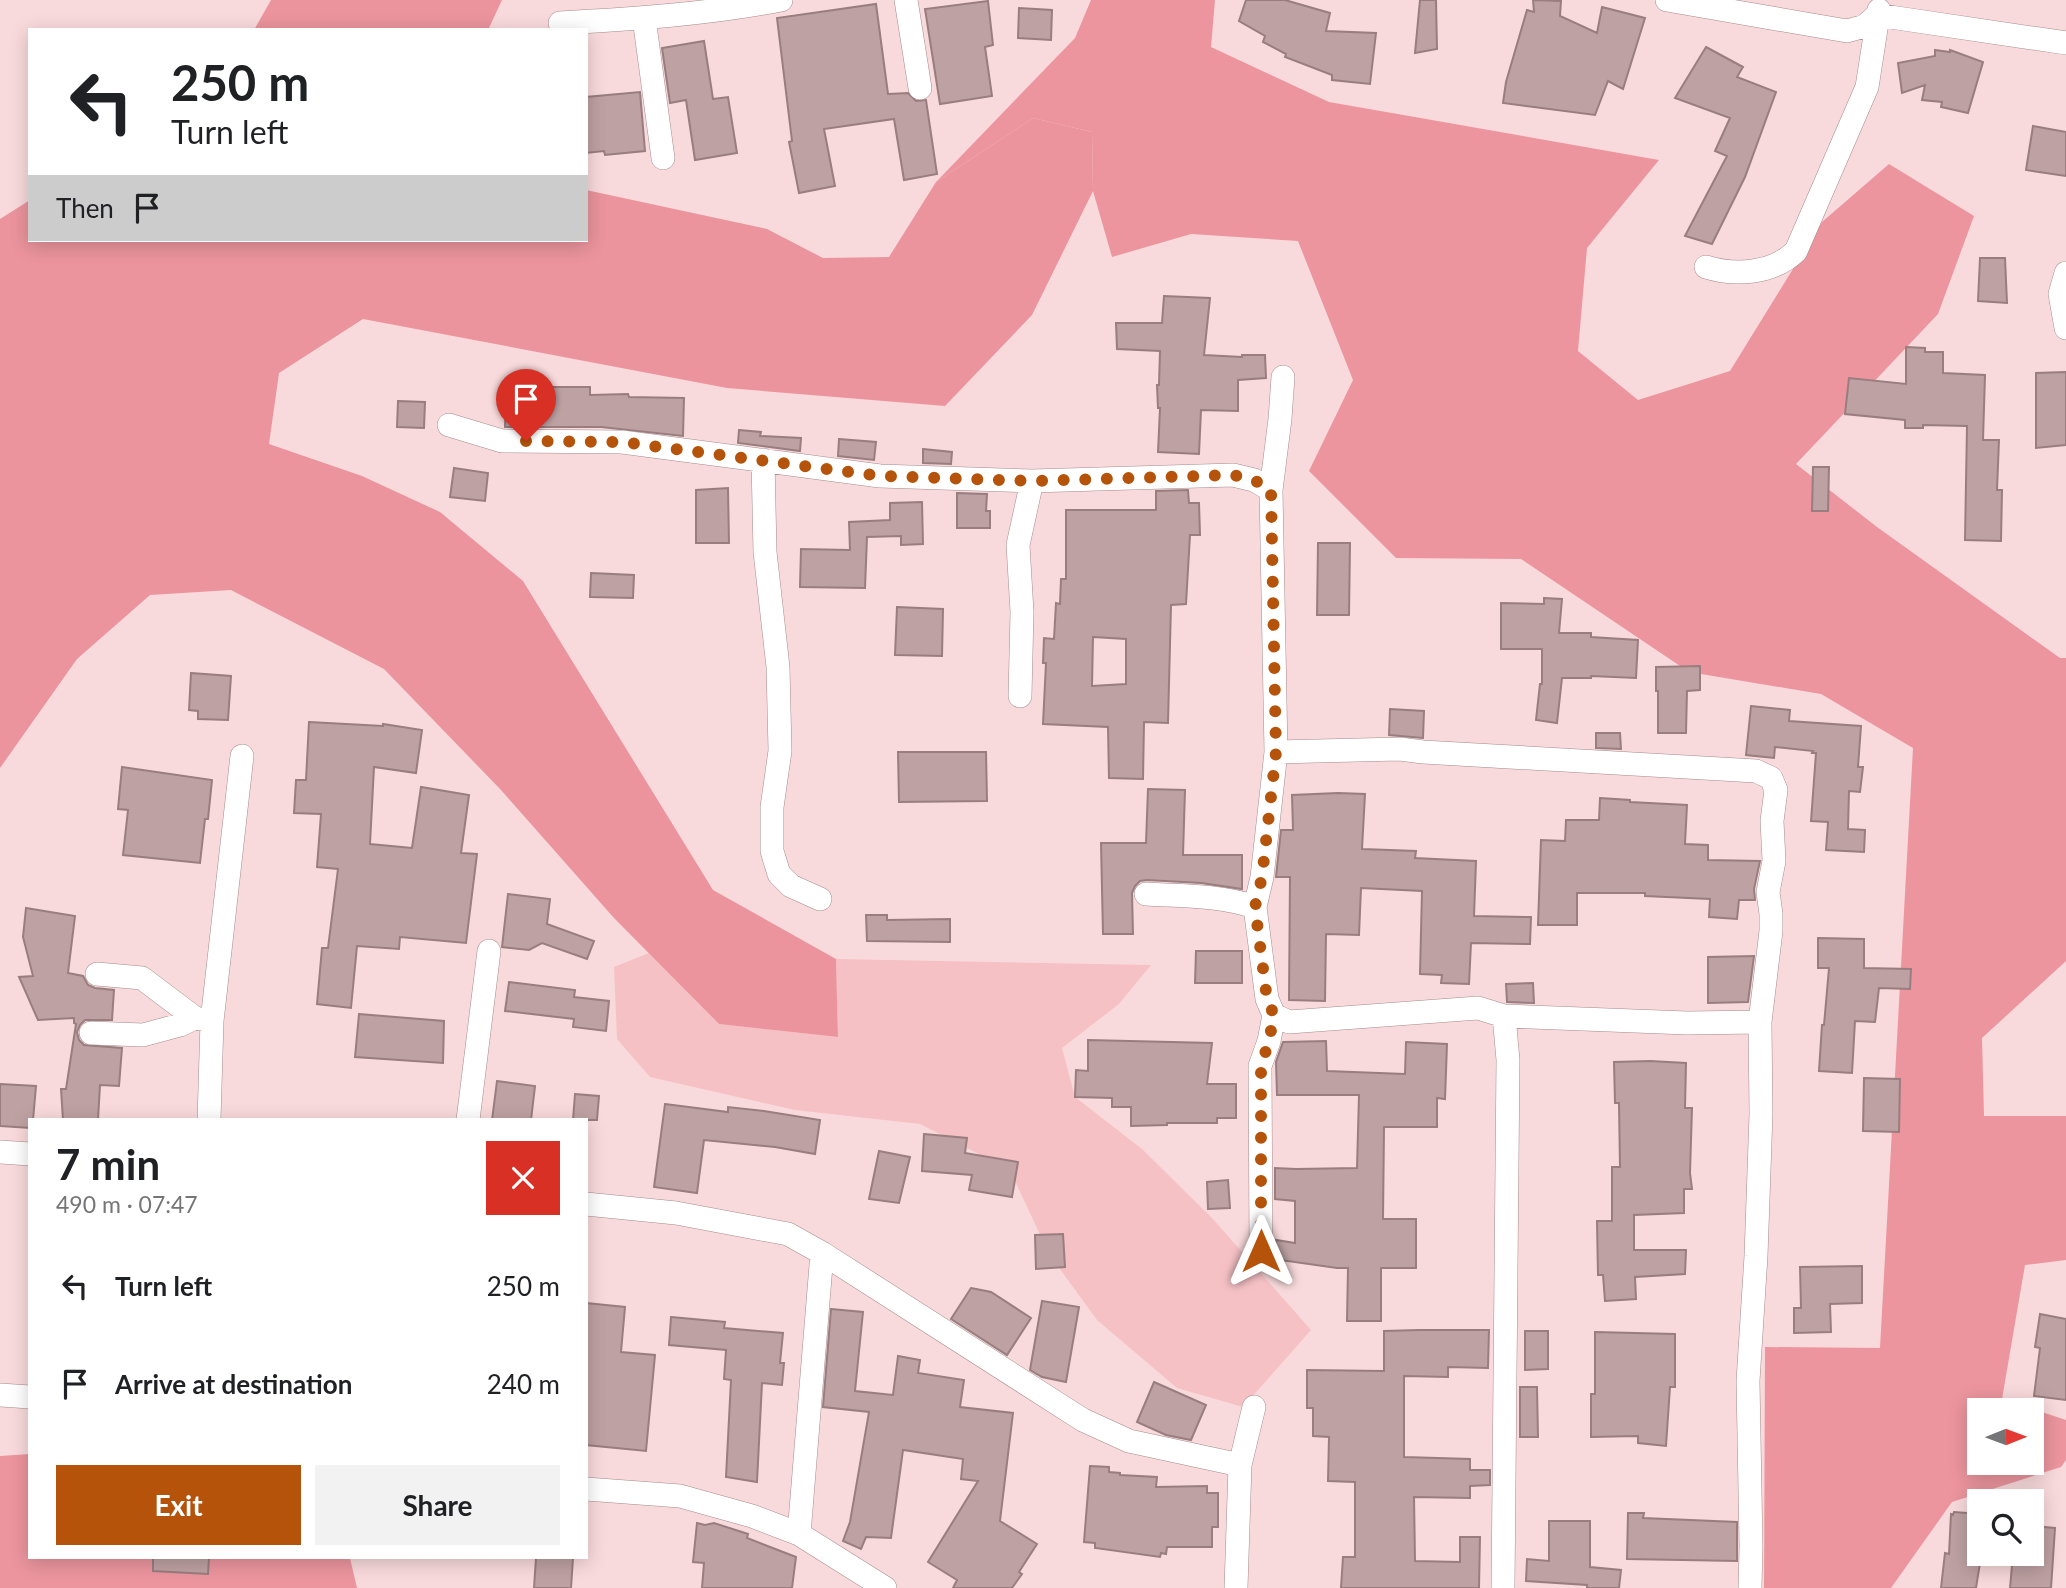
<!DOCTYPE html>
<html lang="en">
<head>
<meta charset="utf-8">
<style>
  :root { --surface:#fff; --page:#f2f2f2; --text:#202124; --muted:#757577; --accent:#b45309 }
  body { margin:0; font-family:Lato,sans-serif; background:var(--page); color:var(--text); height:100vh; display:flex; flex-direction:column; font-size:26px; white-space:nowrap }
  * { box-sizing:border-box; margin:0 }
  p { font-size:23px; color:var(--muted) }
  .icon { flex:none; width:38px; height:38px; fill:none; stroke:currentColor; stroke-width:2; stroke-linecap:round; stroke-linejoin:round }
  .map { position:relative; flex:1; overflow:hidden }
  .details { position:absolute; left:28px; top:1118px; width:560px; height:441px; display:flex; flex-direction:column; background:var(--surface); border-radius:0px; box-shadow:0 4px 18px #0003 }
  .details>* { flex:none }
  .guide { position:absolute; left:28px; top:28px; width:560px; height:214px; border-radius:0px; box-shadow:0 4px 18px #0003; background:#fff; color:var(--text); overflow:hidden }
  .needle { width:46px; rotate:89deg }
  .tools { position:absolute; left:1967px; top:1398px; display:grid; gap:14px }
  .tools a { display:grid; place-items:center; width:77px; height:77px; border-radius:0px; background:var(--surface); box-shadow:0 4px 18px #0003; font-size:35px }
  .pin { position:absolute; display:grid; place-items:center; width:60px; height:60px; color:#fff; margin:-72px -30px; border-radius:50% 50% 50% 0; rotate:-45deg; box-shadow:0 0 7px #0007 }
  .pin .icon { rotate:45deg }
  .me { position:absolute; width:77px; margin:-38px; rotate:0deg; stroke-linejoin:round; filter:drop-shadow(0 0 5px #0008) }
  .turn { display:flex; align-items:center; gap:24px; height:147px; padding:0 28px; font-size:32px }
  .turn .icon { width:91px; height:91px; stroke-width:2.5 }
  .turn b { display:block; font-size:49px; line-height:60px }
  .then { display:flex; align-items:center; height:66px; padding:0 28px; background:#0003; gap:14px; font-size:26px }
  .round { display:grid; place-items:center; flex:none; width:74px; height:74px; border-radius:0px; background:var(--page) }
  .overview { display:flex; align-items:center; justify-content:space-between; height:119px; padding:0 28px }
  h1 { font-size:42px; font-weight:700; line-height:52px }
  .cta { display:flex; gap:14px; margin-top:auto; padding:14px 28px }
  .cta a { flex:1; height:80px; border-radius:0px; background:var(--accent); color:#fff; font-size:28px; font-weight:700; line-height:80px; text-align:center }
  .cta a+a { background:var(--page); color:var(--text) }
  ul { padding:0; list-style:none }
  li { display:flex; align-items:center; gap:21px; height:98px; padding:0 28px }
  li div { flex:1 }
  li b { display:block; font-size:26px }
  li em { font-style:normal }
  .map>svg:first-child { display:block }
  .green { fill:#f5c1c5 }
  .forest { fill:#ec959e; fill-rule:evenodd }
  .water { fill:#eb949d }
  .building { fill:#bea1a3; stroke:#997d7f; stroke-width:2; fill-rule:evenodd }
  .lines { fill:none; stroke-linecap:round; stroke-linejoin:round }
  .minor-casing { stroke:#a68a8c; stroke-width:24 }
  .minor { stroke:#fff; stroke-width:23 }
  .route { stroke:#b45309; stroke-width:12; stroke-dasharray:0 21.6 }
</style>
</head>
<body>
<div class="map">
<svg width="2066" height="1588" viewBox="0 0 2066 1588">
  <rect width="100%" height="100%" fill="#f9dadc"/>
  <path class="green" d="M 649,953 L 719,1024 L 838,1037 L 836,959 L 1151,965 L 1119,1004 L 1062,1048 L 1075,1097 L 1142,1149 L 1212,1218 L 1311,1330 L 1243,1407 L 1177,1388 L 1097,1320 L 1049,1254 L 1010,1170 L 920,1124 L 795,1110 L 650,1077 L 617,1039 L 614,967 Z"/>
  <path class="forest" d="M 1091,0 L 1215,0 L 1211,47 L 1329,102 L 1659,160 L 1587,248 L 1578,351 L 1638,400 L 1730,371 L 1822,222 L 1889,164 L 1974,216 L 1938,314 L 1796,464 L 1877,527 L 2060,658 L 2066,658 L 2066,961 L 1982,1038 L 1984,1116 L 2066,1116 L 2066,1260 L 2025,1265 L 2002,1399 L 2066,1420 L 2066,1460 L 2061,1467 L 1952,1502 L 1891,1588 L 1764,1588 L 1765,1347 L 1880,1348 L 1913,748 L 1821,694 L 1689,672 L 1521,559 L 1396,558 L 1309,471 L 1353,380 L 1298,241 L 1191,234 L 1112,257 L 1093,191 L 1092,132 L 1033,118 L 936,182 L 1075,38 ZM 1979,1410 L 2032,1410 L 2032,1463 L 1979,1463 Z
    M 30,1454 L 30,1558 L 350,1558 L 357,1588 L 0,1588 L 0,1456 Z"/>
  <path class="water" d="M 271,0 L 502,0 L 488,30 L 254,30 Z
    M 1033,118 L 1092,132 L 1093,191 L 1032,315 L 945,406 L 727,388 L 363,319 L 279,373 L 269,444 L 362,476 L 440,512 L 523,581 L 713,890 L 836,959 L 838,1037 L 719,1024 L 614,918 L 501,790 L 384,669 L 231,590 L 150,595 L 77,659 L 0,768 L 0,219 L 30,200 L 30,240 L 586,240 L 586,190 L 767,229 L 823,258 L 889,257 L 936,182 Z"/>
  <path class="building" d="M 1246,0 L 1285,0 L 1330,13 L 1326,31 L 1376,33 L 1370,84 L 1332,80 L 1332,75 L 1285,57 L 1286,54 L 1263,42 L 1265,36 L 1239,21 Z
    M 1420,0 L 1436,0 L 1437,49 L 1415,53 Z
    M 1533,0 L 1561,1 L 1560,16 L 1597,33 L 1602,7 L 1645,18 L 1623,89 L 1608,81 L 1595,115 L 1503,103 L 1506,82 L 1527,10 L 1534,12 Z
    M 988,1 L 993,45 L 985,47 L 992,96 L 940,104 L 925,9 Z
    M 876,4 L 888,94 L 908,93 L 916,101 L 926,100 L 937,174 L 904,180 L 894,119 L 824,129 L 835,186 L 799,193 L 789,142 L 792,141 L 777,18 Z
    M 1019,8 L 1052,10 L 1051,40 L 1018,38 Z
    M 704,41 L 713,99 L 728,97 L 737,153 L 695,160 L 686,100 L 670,103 L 662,48 Z
    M 1706,47 L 1743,67 L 1737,77 L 1776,92 L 1745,177 L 1712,244 L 1685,236 L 1727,156 L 1715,151 L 1730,118 L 1675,98 Z
    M 1935,50 L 1950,52 L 1950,50 L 1983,62 L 1968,113 L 1941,107 L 1942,102 L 1922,100 L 1925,85 L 1902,93 L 1898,63 L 1935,56 Z
    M 640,92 L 645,151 L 605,155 L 604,151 L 586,153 L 586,97 Z
    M 2033,126 L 2066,132 L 2066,176 L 2026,170 Z
    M 1980,258 L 2005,258 L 2007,303 L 1978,301 Z
    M 1164,296 L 1210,298 L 1204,355 L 1242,357 L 1242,355 L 1265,355 L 1266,378 L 1238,380 L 1238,411 L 1201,410 L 1199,454 L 1158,452 L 1160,408 L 1158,408 L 1157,385 L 1159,385 L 1160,351 L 1117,349 L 1116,323 L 1162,323 Z
    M 1906,347 L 1925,348 L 1925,352 L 1943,352 L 1943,373 L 1985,375 L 1983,440 L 1999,440 L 1997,490 L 2002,490 L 2001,541 L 1965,540 L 1967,426 L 1923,425 L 1923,428 L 1905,428 L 1905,420 L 1845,414 L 1849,378 L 1906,384 Z
    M 2066,372 L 2066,445 L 2036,448 L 2036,373 Z
    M 533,387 L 590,387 L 590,395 L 628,394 L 629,397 L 684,398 L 683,436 L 601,427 L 505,427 L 506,390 L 533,391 Z
    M 398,401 L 425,402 L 424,428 L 397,427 Z
    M 739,430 L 761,432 L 760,436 L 801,438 L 800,451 L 738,443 Z
    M 839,439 L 876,442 L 874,460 L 838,456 Z
    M 923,449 L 952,452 L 951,464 L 923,463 Z
    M 1813,467 L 1829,467 L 1828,511 L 1812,511 Z
    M 454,468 L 488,473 L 485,501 L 450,497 Z
    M 728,488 L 729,543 L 696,543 L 696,490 Z
    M 1188,490 L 1189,503 L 1199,503 L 1200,535 L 1190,535 L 1186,604 L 1171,605 L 1168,723 L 1144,722 L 1143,779 L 1109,778 L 1108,727 L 1043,724 L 1046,663 L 1043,663 L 1044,638 L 1054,639 L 1056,603 L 1060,604 L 1061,579 L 1066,579 L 1066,510 L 1156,510 L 1156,491 ZM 1093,637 L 1126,639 L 1126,684 L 1092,686 Z
    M 957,493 L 987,494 L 986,511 L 990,511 L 990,528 L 957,528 Z
    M 922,502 L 923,544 L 901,545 L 901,536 L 867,537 L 865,588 L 800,587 L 801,549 L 850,550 L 849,522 L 890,520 L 890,503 Z
    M 1318,543 L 1350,543 L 1349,615 L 1317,615 Z
    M 591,573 L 634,575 L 633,598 L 590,597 Z
    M 1544,598 L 1562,599 L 1559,633 L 1591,633 L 1591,637 L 1638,640 L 1636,678 L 1591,676 L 1591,678 L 1562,678 L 1557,723 L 1536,720 L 1540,684 L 1542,684 L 1542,649 L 1501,649 L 1501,603 L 1544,604 Z
    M 897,607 L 943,609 L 942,656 L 895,655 Z
    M 1700,666 L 1700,690 L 1687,691 L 1686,733 L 1658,733 L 1658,691 L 1656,691 L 1656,667 Z
    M 191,673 L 231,676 L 228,720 L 198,719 L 198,711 L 189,710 Z
    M 1751,706 L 1790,710 L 1789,721 L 1861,726 L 1858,767 L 1863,767 L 1860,792 L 1849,791 L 1848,829 L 1865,830 L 1864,852 L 1826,850 L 1828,822 L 1811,821 L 1816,753 L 1812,753 L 1813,751 L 1775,747 L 1774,758 L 1746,755 Z
    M 1390,709 L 1424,711 L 1423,738 L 1389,735 Z
    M 309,722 L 383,726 L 383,724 L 422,730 L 416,773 L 374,767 L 370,844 L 412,848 L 421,787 L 469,795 L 461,853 L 477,854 L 466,943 L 400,937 L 399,949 L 357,946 L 351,1008 L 317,1004 L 322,948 L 328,948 L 338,869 L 317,867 L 321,814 L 294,813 L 296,780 L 306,780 Z
    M 1596,733 L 1620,733 L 1621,749 L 1596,748 Z
    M 898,752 L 986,752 L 987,801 L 899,802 Z
    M 122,767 L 212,780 L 208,819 L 205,819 L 200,863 L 123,855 L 128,810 L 118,809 Z
    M 1148,789 L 1185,790 L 1183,855 L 1242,855 L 1242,889 L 1201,883 L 1147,880 L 1140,881 L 1135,886 L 1132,893 L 1133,934 L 1103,934 L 1101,843 L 1146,843 Z
    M 1338,793 L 1365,794 L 1362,849 L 1416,851 L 1415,858 L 1476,861 L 1474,916 L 1531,917 L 1530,944 L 1471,943 L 1469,984 L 1441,983 L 1442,975 L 1420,974 L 1422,891 L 1361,888 L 1359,935 L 1326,934 L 1325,1001 L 1289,1000 L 1290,877 L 1276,877 L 1281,830 L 1293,830 L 1292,795 Z
    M 1600,798 L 1630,800 L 1630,802 L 1687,805 L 1685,844 L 1708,845 L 1708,860 L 1760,861 L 1754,889 L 1755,900 L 1739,900 L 1737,919 L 1709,917 L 1710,899 L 1645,896 L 1645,893 L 1577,893 L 1577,925 L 1538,925 L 1541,840 L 1565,841 L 1566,820 L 1599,820 Z
    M 508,894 L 550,899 L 547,924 L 594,941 L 587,959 L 542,943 L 529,950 L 502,947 Z
    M 26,908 L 75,916 L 68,973 L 83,976 L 88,985 L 95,988 L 114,990 L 112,1020 L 85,1020 L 80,1025 L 77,1032 L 79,1040 L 84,1045 L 122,1048 L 119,1086 L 100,1085 L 98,1120 L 63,1120 L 61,1089 L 66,1089 L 76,1024 L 74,1023 L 74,1018 L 38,1020 L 19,977 L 33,976 L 23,937 Z
    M 866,915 L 887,915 L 887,920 L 950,919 L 950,942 L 867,941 Z
    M 1818,938 L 1864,939 L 1864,968 L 1911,969 L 1910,989 L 1879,988 L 1875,1022 L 1855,1021 L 1852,1073 L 1819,1071 L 1822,1025 L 1824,1025 L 1829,968 L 1818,968 Z
    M 1196,951 L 1242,951 L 1242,983 L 1195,983 Z
    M 1754,956 L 1748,1002 L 1708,1003 L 1708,957 Z
    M 509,982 L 575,990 L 574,997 L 609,1001 L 606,1031 L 573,1027 L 574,1019 L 505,1011 Z
    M 1533,983 L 1534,1003 L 1507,1002 L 1506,984 Z
    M 359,1014 L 444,1021 L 443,1063 L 355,1057 Z
    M 1088,1040 L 1212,1043 L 1207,1084 L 1236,1084 L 1236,1118 L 1217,1118 L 1217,1123 L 1167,1123 L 1167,1125 L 1131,1126 L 1131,1107 L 1112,1107 L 1112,1098 L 1075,1097 L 1076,1070 L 1088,1071 Z
    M 1326,1041 L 1327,1071 L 1405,1074 L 1406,1042 L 1447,1044 L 1445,1099 L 1437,1098 L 1437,1127 L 1384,1127 L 1383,1219 L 1416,1219 L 1416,1268 L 1381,1268 L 1381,1321 L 1347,1321 L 1348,1268 L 1337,1268 L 1273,1259 L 1276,1240 L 1295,1243 L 1295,1201 L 1275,1199 L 1275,1168 L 1296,1169 L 1357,1168 L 1359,1095 L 1277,1095 L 1276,1062 L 1283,1042 Z
    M 1650,1061 L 1686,1063 L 1685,1108 L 1692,1108 L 1690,1173 L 1692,1189 L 1684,1189 L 1684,1213 L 1634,1215 L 1634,1250 L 1686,1250 L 1685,1274 L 1635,1277 L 1636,1299 L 1605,1301 L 1603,1275 L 1598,1275 L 1597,1221 L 1612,1221 L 1612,1167 L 1620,1167 L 1619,1103 L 1615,1103 L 1614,1062 Z
    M 1864,1078 L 1900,1079 L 1899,1132 L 1863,1131 Z
    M 497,1081 L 535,1086 L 531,1120 L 492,1120 Z
    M 0,1084 L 36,1086 L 33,1120 L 30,1120 L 30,1128 L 0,1126 Z
    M 575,1094 L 599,1096 L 597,1120 L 573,1120 Z
    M 665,1104 L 728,1112 L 728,1107 L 764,1111 L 820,1120 L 815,1154 L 775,1147 L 704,1140 L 697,1193 L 654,1187 Z
    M 924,1134 L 967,1138 L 965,1153 L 1018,1162 L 1012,1197 L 969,1190 L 972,1175 L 922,1171 Z
    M 879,1151 L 910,1157 L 899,1203 L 869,1199 Z
    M 1228,1180 L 1230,1208 L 1208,1209 L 1207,1182 Z
    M 1063,1234 L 1065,1267 L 1036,1269 L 1035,1235 Z
    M 1862,1266 L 1862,1303 L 1830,1304 L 1831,1332 L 1794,1333 L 1794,1308 L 1801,1308 L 1800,1267 Z
    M 971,1288 L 991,1292 L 1031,1318 L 1007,1355 L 951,1319 Z
    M 1042,1301 L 1079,1307 L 1066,1382 L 1042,1377 L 1030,1370 Z
    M 586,1303 L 625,1307 L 621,1352 L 655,1355 L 646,1451 L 586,1445 Z
    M 831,1309 L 863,1312 L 855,1391 L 893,1395 L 898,1356 L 920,1360 L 918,1373 L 964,1380 L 960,1407 L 1013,1413 L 1000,1521 L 1037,1544 L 1019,1572 L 1022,1574 L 1012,1588 L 953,1588 L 957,1580 L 928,1562 L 978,1481 L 961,1479 L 963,1459 L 903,1450 L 891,1538 L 866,1537 L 861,1549 L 843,1541 L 850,1522 L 869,1412 L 823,1407 Z
    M 2040,1314 L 2066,1319 L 2066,1400 L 2034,1396 L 2040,1348 L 2035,1347 Z
    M 671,1317 L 725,1322 L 724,1328 L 783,1333 L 780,1363 L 784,1363 L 782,1385 L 762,1383 L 757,1482 L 726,1477 L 731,1380 L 724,1379 L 726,1350 L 669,1345 Z
    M 1419,1330 L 1489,1330 L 1488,1368 L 1448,1367 L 1448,1377 L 1404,1376 L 1404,1457 L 1470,1459 L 1470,1470 L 1490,1470 L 1490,1485 L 1470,1486 L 1470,1498 L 1414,1497 L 1415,1561 L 1460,1562 L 1460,1537 L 1480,1537 L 1479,1588 L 1341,1588 L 1343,1557 L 1355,1557 L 1355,1482 L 1328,1481 L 1329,1437 L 1313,1436 L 1313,1408 L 1307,1408 L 1307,1370 L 1384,1371 L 1384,1331 Z
    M 1525,1331 L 1548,1331 L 1548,1369 L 1525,1370 Z
    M 1595,1332 L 1675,1334 L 1675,1387 L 1670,1387 L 1666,1446 L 1638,1443 L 1638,1436 L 1591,1437 L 1591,1394 L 1595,1394 Z
    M 1154,1382 L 1206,1405 L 1191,1440 L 1166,1435 L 1137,1422 Z
    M 1520,1387 L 1537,1387 L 1538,1437 L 1520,1437 Z
    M 1090,1466 L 1109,1467 L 1109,1472 L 1120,1473 L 1120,1475 L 1157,1477 L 1156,1487 L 1207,1486 L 1207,1493 L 1218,1493 L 1218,1527 L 1212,1527 L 1212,1547 L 1167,1547 L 1166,1554 L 1161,1553 L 1160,1557 L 1095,1548 L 1095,1543 L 1084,1542 Z
    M 1954,1512 L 1979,1514 L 1979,1557 L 1981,1557 L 1976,1588 L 1941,1588 L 1945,1553 L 1949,1554 L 1951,1514 L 1953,1515 Z
    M 1628,1513 L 1644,1513 L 1643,1518 L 1737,1522 L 1737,1561 L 1627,1559 Z
    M 1549,1521 L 1590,1521 L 1590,1567 L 1621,1570 L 1619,1588 L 1587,1588 L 1587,1585 L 1526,1581 L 1527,1559 L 1549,1561 Z
    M 697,1523 L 705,1525 L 714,1523 L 748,1534 L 747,1538 L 796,1557 L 792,1588 L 702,1588 L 704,1563 L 693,1562 Z
    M 2032,1526 L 2055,1528 L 2051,1588 L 2010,1588 L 2013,1554 L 2032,1554 Z
    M 153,1558 L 209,1558 L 208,1574 L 153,1571 Z
    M 536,1558 L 573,1558 L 571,1588 L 534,1588 Z"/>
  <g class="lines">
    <g class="minor-casing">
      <path id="minor" d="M 906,0 L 920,88
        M 1667,0 L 1847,31 L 1865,26 L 1877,15 L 2066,43
        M 644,18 L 663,158
        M 560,23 C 634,19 708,14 781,0
        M 1706,267 C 1735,276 1773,274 1796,251 L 1867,87 L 1879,10
        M 2066,273 L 2060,294 L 2066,328
        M 449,425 L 502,441 L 622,442 L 880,476 L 1032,481 L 1233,475 L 1254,480 L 1271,490
        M 763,460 L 765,552 L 778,667 L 780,751 L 772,807 L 772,851 L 779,874 L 791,886 L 820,899
        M 1020,696 L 1022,612 L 1018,545 L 1032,481
        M 1276,752 L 1400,749 L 1423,752 L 1756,771 L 1771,778 L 1776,790 L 1772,821 L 1774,861 L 1768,892 L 1771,914 L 1771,931 L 1760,1022 L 1761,1114 L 1756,1256 L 1748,1381 L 1751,1546 L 1750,1588
        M 1146,894 C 1182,896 1219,895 1255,907
        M 97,974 L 142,978 L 195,1018
        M 1274,1015 L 1289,1022 L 1478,1008 L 1504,1016 L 1687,1023 L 1760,1022
        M 91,1033 L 143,1035 L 180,1025 L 195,1018 L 212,1021
        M 209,1120 L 212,1021 L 242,756
        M 468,1120 L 489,951
        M 0,1152 L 30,1154
        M 586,1204 L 676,1213 L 788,1234 L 822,1253 L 1083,1420 L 1129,1441 L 1240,1465
        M 1261,1251 L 1260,1066 L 1269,1041 L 1274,1015 L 1267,999 L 1255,907 L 1262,877 L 1276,752 L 1271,490 L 1280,419 L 1283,377
        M 0,1395 L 30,1397
        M 586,1489 L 680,1496 L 752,1516 L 799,1534 L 885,1588
        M 799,1534 L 822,1253
        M 1236,1588 L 1240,1465 L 1254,1407
        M 1503,1588 L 1508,1060 L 1504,1016"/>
    </g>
    <use href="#minor" class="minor"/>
  </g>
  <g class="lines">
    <path class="route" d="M 526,441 L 622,442 L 880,476 L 1032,481 L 1233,475 L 1254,480 L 1271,490 L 1276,752 L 1262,877 L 1255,907 L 1267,999 L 1274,1015 L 1269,1041 L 1261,1066 L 1261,1251"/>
  </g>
</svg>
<div class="tools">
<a><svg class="needle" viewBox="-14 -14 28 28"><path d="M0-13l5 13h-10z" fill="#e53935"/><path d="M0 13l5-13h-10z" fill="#757577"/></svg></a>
<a><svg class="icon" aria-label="search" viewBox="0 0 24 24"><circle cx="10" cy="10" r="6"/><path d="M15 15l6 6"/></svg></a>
</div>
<div class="pin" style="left:526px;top:441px;background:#d93025"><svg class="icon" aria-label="arrive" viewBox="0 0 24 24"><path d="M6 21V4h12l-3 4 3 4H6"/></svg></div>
<svg class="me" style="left:1261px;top:1251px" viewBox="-20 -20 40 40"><path d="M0-17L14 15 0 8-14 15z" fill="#b45309" stroke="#fff" stroke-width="4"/></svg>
<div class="guide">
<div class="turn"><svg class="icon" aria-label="left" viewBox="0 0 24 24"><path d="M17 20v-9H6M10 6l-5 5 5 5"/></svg><div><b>250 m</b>Turn left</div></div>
<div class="then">Then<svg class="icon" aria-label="arrive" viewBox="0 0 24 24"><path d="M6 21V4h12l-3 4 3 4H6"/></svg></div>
</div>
<section class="details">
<div class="overview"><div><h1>7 min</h1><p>490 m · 07:47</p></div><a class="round" style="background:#d93025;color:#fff"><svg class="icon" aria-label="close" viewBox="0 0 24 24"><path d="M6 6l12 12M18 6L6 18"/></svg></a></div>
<ul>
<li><svg class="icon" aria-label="left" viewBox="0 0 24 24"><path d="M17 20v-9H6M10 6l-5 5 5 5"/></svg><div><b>Turn left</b></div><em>250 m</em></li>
<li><svg class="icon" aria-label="arrive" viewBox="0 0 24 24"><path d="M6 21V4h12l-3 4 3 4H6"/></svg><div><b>Arrive at destination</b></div><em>240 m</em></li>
</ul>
<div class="cta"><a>Exit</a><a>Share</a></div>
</section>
</div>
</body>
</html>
